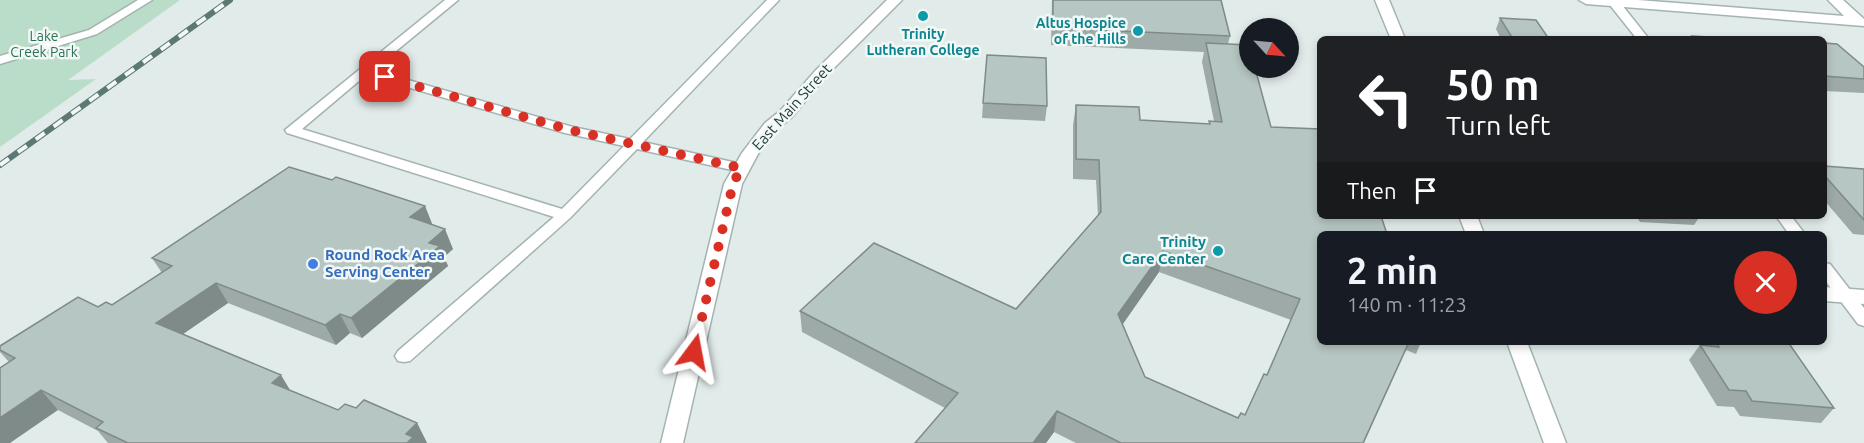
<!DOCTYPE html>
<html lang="en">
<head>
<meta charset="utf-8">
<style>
  :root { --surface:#171b24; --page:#242831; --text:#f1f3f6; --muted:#9ea1a6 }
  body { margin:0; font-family:Ubuntu,sans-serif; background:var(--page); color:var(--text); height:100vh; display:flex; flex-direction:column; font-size:22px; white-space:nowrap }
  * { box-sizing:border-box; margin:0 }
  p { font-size:20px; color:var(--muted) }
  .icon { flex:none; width:33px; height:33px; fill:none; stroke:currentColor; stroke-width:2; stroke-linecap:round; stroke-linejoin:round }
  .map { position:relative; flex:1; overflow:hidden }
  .details { position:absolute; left:1317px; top:231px; width:510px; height:114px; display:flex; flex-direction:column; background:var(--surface); border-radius:9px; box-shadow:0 3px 9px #0003 }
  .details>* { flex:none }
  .hud { position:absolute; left:1317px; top:36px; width:510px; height:183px; border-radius:9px; box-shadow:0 3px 9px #0003; background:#202124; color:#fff; overflow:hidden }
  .needle { width:39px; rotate:116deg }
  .controls { position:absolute; left:1239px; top:18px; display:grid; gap:12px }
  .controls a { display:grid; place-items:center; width:60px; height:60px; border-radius:50%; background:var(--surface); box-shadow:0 3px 9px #0003; font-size:30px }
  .pin { position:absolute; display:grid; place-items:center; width:51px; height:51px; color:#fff; margin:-26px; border-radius:12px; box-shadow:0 3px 9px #0006 }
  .me { position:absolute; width:66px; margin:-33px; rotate:13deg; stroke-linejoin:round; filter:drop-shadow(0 0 4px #0008) }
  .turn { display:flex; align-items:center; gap:21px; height:126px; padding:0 30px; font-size:27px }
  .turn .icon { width:78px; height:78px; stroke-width:2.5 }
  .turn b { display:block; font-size:42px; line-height:51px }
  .then { display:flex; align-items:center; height:57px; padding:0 30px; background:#0003; gap:12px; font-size:22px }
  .round { display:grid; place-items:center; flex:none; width:63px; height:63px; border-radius:32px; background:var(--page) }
  .summary { display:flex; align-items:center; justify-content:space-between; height:102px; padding:0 30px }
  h1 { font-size:36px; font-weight:700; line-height:45px }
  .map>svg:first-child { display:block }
  .green { fill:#baddca }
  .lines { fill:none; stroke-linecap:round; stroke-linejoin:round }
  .service-casing { stroke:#a4b3b1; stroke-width:3 }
  .minor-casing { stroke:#a4b3b1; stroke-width:3 }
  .service { fill:#fff; fill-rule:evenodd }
  .minor { fill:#fff; fill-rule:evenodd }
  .rail-casing { stroke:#5c7875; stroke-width:6 }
  .rail { stroke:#f1f8f6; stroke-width:4; stroke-dasharray:11; stroke-linecap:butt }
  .wall { fill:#9daaa7; fill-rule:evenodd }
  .shaded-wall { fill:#7f8b88 }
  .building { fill:#b6c6c2; stroke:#7f8b88; stroke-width:1.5; fill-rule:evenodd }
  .route { stroke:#d93025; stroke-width:10; stroke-dasharray:0 18 }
  .culture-dot { fill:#0f9aa8; stroke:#f1f8f6; stroke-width:2 }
  .shop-dot { fill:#3f7fe0; stroke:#f1f8f6; stroke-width:2 }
  .labels { text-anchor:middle; stroke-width:5; stroke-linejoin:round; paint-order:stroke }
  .far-culture-label { font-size:14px; font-weight:bold; fill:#0d838f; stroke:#f1f8f6; text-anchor:end }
  .far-park-label { font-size:14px; fill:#2c7255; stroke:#f1f8f6 }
  .street-label { font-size:15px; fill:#213c3a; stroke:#f1f8f6 }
  .culture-label { font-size:15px; font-weight:bold; fill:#0d838f; stroke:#f1f8f6; text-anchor:end }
  .shop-label { font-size:15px; font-weight:bold; fill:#366cbe; stroke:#f1f8f6; text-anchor:start }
</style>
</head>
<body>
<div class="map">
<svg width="1864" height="443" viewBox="0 0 1864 443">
  <rect width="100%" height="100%" fill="#e1ebe9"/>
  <path class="green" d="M 0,0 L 180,0 L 68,80 L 96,79 L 0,147 Z"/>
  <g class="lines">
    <g class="service-casing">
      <path id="service" d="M 138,0 L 152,0 L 97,34 L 0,64 L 0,56 L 89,30 Z
        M 445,0 L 458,0 L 373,70 L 573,127 L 630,139 L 767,0 L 779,0 L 643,142 L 746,165 L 748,168 L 746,171 L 741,172 L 637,149 L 570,218 L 410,361 L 404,362 L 398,361 L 395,356 L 398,351 L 554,217 L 287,133 L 285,130 ZM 366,75 L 565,133 L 624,146 L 562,209 L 302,129 Z
        M 1606,0 L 1618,0 L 1649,39 L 1637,39 Z
        M 1776,216 L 1791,216 L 1805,234 L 1789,234 Z
        M 1824,263 L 1830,264 L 1864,308 L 1864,326 L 1858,324 L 1824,279 Z"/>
    </g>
    <g class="minor-casing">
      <path id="minor" d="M 887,0 L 902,0 L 826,76 L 792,117 L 777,129 L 758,154 L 742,184 L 683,443 L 661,443 L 724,184 L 742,153 L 765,123 L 780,111 L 816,70 Z
        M 1375,0 L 1389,0 L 1405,39 L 1391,39 Z
        M 1579,0 L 1638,0 L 1844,16 L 1828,0 L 1843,0 L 1864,19 L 1864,26 L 1586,4 Z
        M 1459,216 L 1477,216 L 1484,234 L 1466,234 Z
        M 1824,287 L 1864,290 L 1864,304 L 1824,301 Z
        M 1507,342 L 1527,342 L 1566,443 L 1544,443 Z"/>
    </g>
    <use href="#service" class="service"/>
    <use href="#minor" class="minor"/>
    <g class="rail-casing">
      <path id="rail" d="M 0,165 L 230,0"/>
    </g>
    <use href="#rail" class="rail"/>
  </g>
  <path class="wall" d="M 1052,0 L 1221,0 L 1230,36 L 1228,44 L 1320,342 L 1421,342 L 1416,354 L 1406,350 L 1364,443 L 1076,443 L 1054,432 L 1046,443 L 915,443 L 945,408 L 802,332 L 800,311 L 1016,309 L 1098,216 L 1096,180 L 1073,179 L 1073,125 L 1076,105 L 1140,120 L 1209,124 L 1209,121 L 1214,121 L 1202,62 L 1204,52 L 1051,45 ZM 1159,272 L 1291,320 L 1267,375 L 1245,415 L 1238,418 L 1145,377 L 1123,324 Z
    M 1500,18 L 1549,39 L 1501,39 L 1496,29 Z
    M 1824,43 L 1864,67 L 1864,93 L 1824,91 Z
    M 983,103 L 1047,106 L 1045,121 L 982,118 Z
    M 1824,166 L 1864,169 L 1864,235 L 1853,234 L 1824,200 Z
    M 425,206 L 432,225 L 453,249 L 444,257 L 448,266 L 362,338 L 350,333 L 336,345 L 228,303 L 183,334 L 290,390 L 338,410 L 356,408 L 417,423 L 427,443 L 108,443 L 98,431 L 58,410 L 9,362 L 0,352 L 0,346 L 98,307 L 112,305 L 162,273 L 152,258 Z
    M 1636,216 L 1700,216 L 1694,225 L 1640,222 Z
    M 1704,342 L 1788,342 L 1834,408 L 1821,423 L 1740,416 L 1734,407 L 1717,406 L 1689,360 L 1700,345 L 1702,345 Z"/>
  <path class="shaded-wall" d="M 425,206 L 433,226 L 410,217 Z
    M 445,229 L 453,249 L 444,257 L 448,266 L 362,338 L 351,318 L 429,243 Z
    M 1163,251 L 1159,272 L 1115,335 L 1118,314 Z
    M 216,283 L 228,303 L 170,343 L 156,323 Z
    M 340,314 L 350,333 L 336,345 L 325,325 Z
    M 281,375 L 293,395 L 272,383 Z
    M 41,390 L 58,410 L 10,443 L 0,443 L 0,418 Z
    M 1057,411 L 1054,432 L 1046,443 L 1033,443 Z
    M 417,423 L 427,443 L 407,443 L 406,434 Z"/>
  <path class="building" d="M 1053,0 L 1221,0 L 1230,36 L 1053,28 Z
    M 1500,18 L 1536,20 L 1549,39 L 1513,39 Z
    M 1692,36 L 1744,39 L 1694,39 Z
    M 1206,43 L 1249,45 L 1250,49 L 1250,68 L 1255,68 L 1271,127 L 1320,129 L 1320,216 L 1381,216 L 1387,234 L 1320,234 L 1320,342 L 1409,342 L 1363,443 L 1121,443 L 1057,411 L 1033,443 L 915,443 L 958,393 L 800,311 L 874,243 L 1016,309 L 1101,212 L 1099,160 L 1076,159 L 1076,105 L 1139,107 L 1140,120 L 1210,124 L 1209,121 L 1222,122 ZM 1163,251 L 1300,299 L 1267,375 L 1264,374 L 1245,415 L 1241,413 L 1238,418 L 1145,377 L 1118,314 Z
    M 1824,43 L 1837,44 L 1864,67 L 1864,79 L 1824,76 Z
    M 987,55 L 1046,58 L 1047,106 L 983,103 Z
    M 1824,166 L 1864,169 L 1864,220 L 1824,175 Z
    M 289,167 L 332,180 L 336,177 L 425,206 L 410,217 L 445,229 L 429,243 L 440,246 L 351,318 L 340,314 L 325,325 L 216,283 L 156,323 L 281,375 L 272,383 L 338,410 L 345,404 L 356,408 L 364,400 L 417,423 L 406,434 L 413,437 L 407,443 L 128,443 L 96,428 L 103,422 L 41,390 L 0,418 L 0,368 L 15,358 L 0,350 L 0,346 L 78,297 L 98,307 L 106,302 L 112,305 L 172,266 L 152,258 Z
    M 1716,342 L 1788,342 L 1834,408 L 1752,401 L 1746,391 L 1729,390 L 1700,345 L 1719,347 Z"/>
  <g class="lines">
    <path class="route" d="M 385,77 L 570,130 L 741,168 L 733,184 L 694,352"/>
  </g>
  <g class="culture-dot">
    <circle cx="923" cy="16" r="6"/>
    <circle cx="1138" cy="31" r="6"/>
    <circle cx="1218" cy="251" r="6"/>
  </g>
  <circle class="shop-dot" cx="313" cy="264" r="6"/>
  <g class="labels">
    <g class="far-culture-label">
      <text x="1126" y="28">Altus Hospice<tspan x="1126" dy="16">of the Hills</tspan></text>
      <text x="923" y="39" text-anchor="middle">Trinity<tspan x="923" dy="16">Lutheran College</tspan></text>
    </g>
    <g class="far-park-label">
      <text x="44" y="41">Lake<tspan x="44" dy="16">Creek Park</tspan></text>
    </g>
    <g class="street-label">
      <text transform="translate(792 107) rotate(-48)" y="5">East Main Street</text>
    </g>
    <g class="culture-label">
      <text x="1206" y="247">Trinity<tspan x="1206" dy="17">Care Center</tspan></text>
    </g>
    <g class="shop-label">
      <text x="325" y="260">Round Rock Area<tspan x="325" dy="17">Serving Center</tspan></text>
    </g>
  </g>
</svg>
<div class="controls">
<a><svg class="needle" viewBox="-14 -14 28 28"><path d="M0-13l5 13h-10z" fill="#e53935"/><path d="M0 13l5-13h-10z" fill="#9ea1a6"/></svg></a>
</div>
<div class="pin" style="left:385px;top:77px;background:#d93025"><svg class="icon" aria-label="arrive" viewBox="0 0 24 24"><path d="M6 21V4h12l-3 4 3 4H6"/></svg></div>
<svg class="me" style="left:694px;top:352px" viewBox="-20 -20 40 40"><path d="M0-17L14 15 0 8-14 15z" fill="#d93025" stroke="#fff" stroke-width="4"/></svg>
<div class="hud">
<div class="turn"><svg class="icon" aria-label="left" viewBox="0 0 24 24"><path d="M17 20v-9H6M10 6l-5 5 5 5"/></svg><div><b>50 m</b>Turn left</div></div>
<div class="then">Then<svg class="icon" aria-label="arrive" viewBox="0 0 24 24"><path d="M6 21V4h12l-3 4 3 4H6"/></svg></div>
</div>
<section class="details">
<div class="summary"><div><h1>2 min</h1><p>140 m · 11:23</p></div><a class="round" style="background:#d93025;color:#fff"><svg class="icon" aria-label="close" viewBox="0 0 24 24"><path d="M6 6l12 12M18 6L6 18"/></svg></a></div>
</section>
</div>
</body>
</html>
